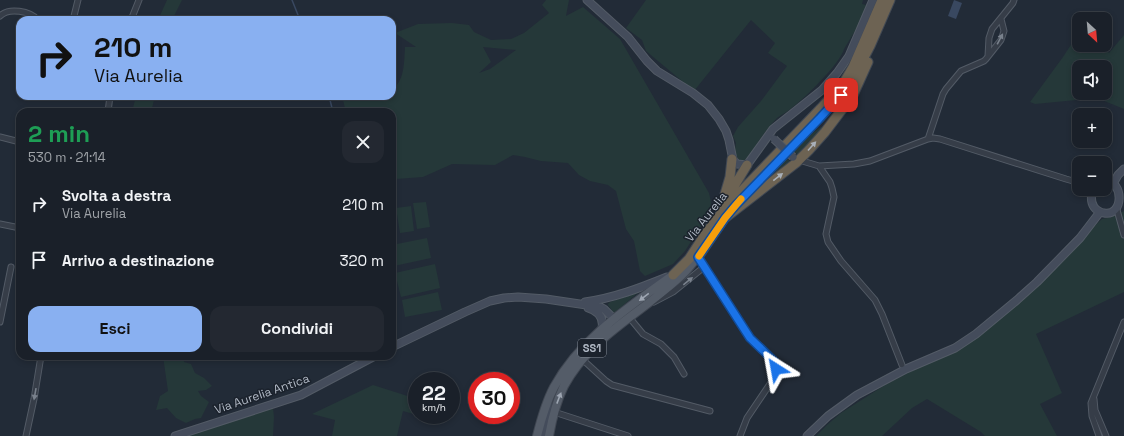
<!DOCTYPE html>
<html lang="it">
<head>
<meta charset="utf-8">
<style>
  :root { --surface:#1a2029; --page:#232831; --text:#f1f3f6; --muted:#9fa3a8; --line:#383e46; --accent:#89b0f1 }
  body { margin:0; font-family:"Space Grotesk",sans-serif; background:var(--page); color:var(--text); height:100vh; display:flex; flex-direction:column; font-size:15px; white-space:nowrap }
  * { box-sizing:border-box; margin:0 }
  p { font-size:13px; color:var(--muted) }
  .icon { flex:none; width:22px; height:22px; fill:none; stroke:currentColor; stroke-width:2; stroke-linecap:round; stroke-linejoin:round }
  .map { position:relative; flex:1; overflow:hidden }
  .details { position:absolute; left:16px; top:108px; width:380px; height:252px; display:flex; flex-direction:column; background:var(--surface); border-radius:12px; box-shadow:0 2px 6px #0003,0 0 0 1px var(--line) }
  .details>* { flex:none }
  .top-card { position:absolute; left:16px; top:16px; width:380px; height:84px; border-radius:12px; box-shadow:0 2px 6px #0003,0 0 0 1px var(--line); background:#89b0f1; color:#111; overflow:hidden }
  .needle { width:26px; rotate:154deg }
  .controls { position:absolute; left:1072px; top:12px; display:grid; gap:8px }
  .controls a { display:grid; place-items:center; width:40px; height:40px; border-radius:8px; background:var(--surface); box-shadow:0 2px 6px #0003,0 0 0 1px var(--line); font-size:20px }
  .speed { position:absolute; left:408px; top:372px; display:flex; gap:8px; font-size:20px; font-weight:700; text-align:center }
  .speed>* { display:grid; place-content:center; width:52px; height:52px; border-radius:50%; background:var(--surface); box-shadow:0 2px 6px #0003,0 0 0 1px var(--line); line-height:1 }
  .speed small { font-size:10px; font-weight:400 }
  .speed .limit { border:6px solid #d22; background:#fff; color:#111 }
  .pin { position:absolute; display:grid; place-items:center; width:34px; height:34px; color:#fff; margin:-17px; border-radius:8px; box-shadow:0 2px 6px #0006 }
  .me { position:absolute; width:44px; margin:-22px; rotate:326deg; stroke-linejoin:round; filter:drop-shadow(0 0 3px #0008) }
  .turn { display:flex; align-items:center; gap:14px; height:84px; padding:0 12px; font-size:18px }
  .turn .icon { width:52px; height:52px; stroke-width:2.5 }
  .turn b { display:block; font-size:28px; line-height:34px }
  .round { display:grid; place-items:center; flex:none; width:42px; height:42px; border-radius:12px; background:var(--page) }
  .head { display:flex; align-items:center; justify-content:space-between; height:68px; padding:0 12px }
  h1 { font-size:24px; font-weight:700; line-height:30px; color:#1e9e55 }
  .action { display:flex; gap:8px; margin-top:auto; padding:8px 12px }
  .action a { flex:1; height:46px; border-radius:12px; background:var(--accent); color:#111; font-size:16px; font-weight:700; line-height:46px; text-align:center }
  .action a+a { background:var(--page); color:var(--text) }
  ul { padding:0; list-style:none }
  li { display:flex; align-items:center; gap:12px; height:56px; padding:0 12px }
  li div { flex:1 }
  li b { display:block; font-size:15px }
  li em { font-style:normal }
  .map>svg:first-child { display:block }
  .green { fill:#253839; fill-rule:evenodd }
  .water { fill:#394860 }
  .lines { fill:none; stroke-linecap:round; stroke-linejoin:round }
  .stream { stroke:#394860; stroke-width:1.5 }
  .street-casing { stroke:#535b66; stroke-width:7 }
  .secondary-casing { stroke:#535b66; stroke-width:9 }
  .primary-casing { stroke:#3f4651; stroke-width:10 }
  .highway-casing { stroke:#404853; stroke-width:11 }
  .street { stroke:#363d48; stroke-width:5 }
  .secondary { stroke:#444c5b; stroke-width:7 }
  .primary { stroke:#545c68; stroke-width:8 }
  .highway { stroke:#6d6353; stroke-width:9 }
  .secondary-bridge-casing { stroke:#535b66; stroke-width:9; stroke-linecap:butt }
  .secondary-bridge { stroke:#444c5b; stroke-width:7 }
  .oneway { fill:#79818c }
  .oneway2 { fill:#a9b0b9 }
  .oneway3 { fill:#9ea6b2 }
  .route-casing { stroke:#114b97; stroke-width:10 }
  .route { stroke:#1a73e8; stroke-width:7 }
  .slow { stroke:#f59e0b; stroke-width:7 }
  .labels { text-anchor:middle; stroke-width:3; stroke-linejoin:round; paint-order:stroke }
  .shield { fill:#1b222c; stroke:#838b96; stroke-width:1 }
  .shield-label { font-size:11px; font-weight:bold; fill:#b0b8c4 }
  .street-label { font-size:12px; fill:#b0b8c4; stroke:#1b222c }
</style>
</head>
<body>
<div class="map">
<svg width="1124" height="436" viewBox="0 0 1124 436">
  <rect width="100%" height="100%" fill="#222b37"/>
  <path class="green" d="M 167,0 L 182,0 L 172,20 L 158,20 Z
    M 546,0 L 569,0 L 566,16 L 583,7 L 620,39 L 709,193 L 711,202 L 710,212 L 685,251 L 673,264 L 645,276 L 640,271 L 634,241 L 626,229 L 616,191 L 608,185 L 590,181 L 579,175 L 568,163 L 541,161 L 525,157 L 513,155 L 495,165 L 452,164 L 423,177 L 396,179 L 392,180 L 392,112 L 346,112 L 342,96 L 392,96 L 392,90 C 405,80 404,62 405,47 L 416,47 L 395,33 L 418,24 L 452,23 L 469,25 L 474,32 L 491,40 L 511,39 L 524,33 L 549,13 L 542,5 ZM 483,47 L 516,50 L 490,69 L 479,73 L 491,62 Z
    M 646,0 L 863,0 L 862,4 L 866,5 L 861,21 L 844,49 C 841,62 806,97 794,106 C 789,111 782,114 777,118 C 764,131 756,146 746,160 C 740,161 738,160 734,156 L 736,143 L 733,136 L 738,127 L 761,101 L 787,66 L 768,53 L 775,43 L 751,20 L 694,91 L 646,51 L 642,40 L 626,28 Z
    M 1079,33 L 1079,45 L 1099,45 L 1109,53 L 1124,35 L 1124,109 L 1097,98 L 1035,104 L 1030,102 L 1063,57 L 1078,34 ZM 1079,67 L 1105,67 L 1105,93 L 1079,93 Z
    M 136,96 L 155,96 L 151,112 L 132,112 Z
    M 821,127 L 824,127 L 799,154 L 795,153 L 792,150 L 803,140 Z
    M 786,157 L 789,160 L 789,163 L 753,191 Z
    M 426,202 L 430,227 L 417,229 L 413,203 Z
    M 411,206 L 414,231 L 400,233 L 396,208 Z
    M 1124,211 L 1124,292 L 1036,334 L 1062,393 L 1040,404 L 1057,436 L 985,436 L 981,432 L 927,399 L 912,408 L 882,436 L 816,436 L 827,425 L 841,413 L 885,385 L 977,337 L 1102,219 L 1112,217 Z
    M 427,238 L 431,258 L 394,266 L 392,259 L 392,245 Z
    M 435,264 L 440,288 L 401,297 L 395,273 Z
    M 438,292 L 442,310 L 405,317 L 402,300 Z
    M 639,292 L 614,313 L 608,305 L 608,304 L 610,302 Z
    M 163,356 L 183,356 L 184,362 L 191,364 L 195,373 L 204,378 L 212,386 L 206,390 L 198,391 L 201,396 L 209,402 L 201,418 L 195,419 L 186,423 L 176,418 L 167,408 L 156,410 L 160,396 L 168,391 Z
    M 373,385 L 417,399 L 417,415 L 403,411 L 397,436 L 332,436 L 335,420 L 312,414 Z
    M 273,408 L 274,417 L 273,436 L 187,436 Z"/>
  <path class="water" d="M 954,0 L 962,3 L 956,19 L 948,16 Z"/>
  <g class="lines">
    <path class="stream" d="M 292,0 L 300,20
      M 329,96 L 333,112"/>
    <g class="street-casing">
      <path id="street" d="M 0,16 C 9,7 30,11 38,20
        M 73,20 L 78,0
        M 131,20 L 139,0
        M 988,56 L 989,38 L 992,29 L 1013,3 L 1014,0
        M 108,112 L 110,96
        M 0,137 L 20,142
        M 928,139 L 943,94 L 946,89 L 961,71 L 984,61 L 986,59 L 1001,40 L 1004,31 L 1001,19
        M 799,160 L 819,166 L 830,182 L 832,188 L 834,197 L 826,234 L 828,242 L 841,261 L 875,300 L 882,314 L 902,365
        M 819,166 L 854,164 L 870,161 L 928,139 L 933,138 L 940,139 L 1066,179 L 1073,181 L 1079,180
        M 1117,210 L 1124,235
        M 0,224 L 20,228
        M 698,257 L 750,339 L 775,361 L 776,369 L 772,381 L 747,418 L 740,436
        M 654,302 L 673,292 L 704,267
        M 629,317 L 643,334 L 661,344 L 674,357 L 684,374
        M 0,322 L 11,267
        M 582,359 L 606,381 L 612,385 L 710,411
        M 1094,399 L 1095,410 L 1106,436
        M 554,412 L 628,436
        M 26,436 L 34,399 L 41,356
        M 1099,436 L 1092,416 L 1091,403 L 1124,322"/>
    </g>
    <g class="secondary-casing">
      <path id="secondary" d="M 587,0 L 628,37 L 647,61 L 657,71 L 693,93 L 708,105 L 719,119 L 726,131 L 729,140 L 733,160 L 737,164 L 747,165 L 773,129 L 822,90 L 837,73 L 849,56 L 873,0
        M 1114,182 L 1118,175 L 1124,169
        M 1093,189 C 1091,195 1090,201 1094,207 C 1096,210 1101,213 1104,213 C 1124,217 1124,180 1105,181
        M 585,302 C 614,298 640,288 667,277
        M 588,308 C 598,311 604,317 602,328
        M 392,347 L 465,312 L 490,301 L 504,298 L 518,297 L 546,299 L 600,307 L 604,309 L 618,323
        M 175,436 L 301,395 L 375,356
        M 543,436 L 548,405
        M 807,436 L 828,416 L 857,395 L 906,369 L 955,348 L 976,334 L 1017,300 L 1037,282 L 1080,238 L 1100,212"/>
    </g>
    <g class="primary-casing">
      <path id="primary" d="M 537,436 C 541,420 546,402 554,387 C 581,338 629,307 673,275
        M 549,436 C 552,419 556,402 564,386 C 591,335 645,312 684,273 C 689,268 693,262 698,257"/>
    </g>
    <g class="highway-casing">
      <path id="highway" d="M 855,75 L 870,46 L 890,0
        M 725,194 L 730,177 L 732,159
        M 721,208 L 747,165
        M 725,218 L 796,163 L 809,150 L 825,132 L 853,95 L 868,62
        M 698,257 L 724,219
        M 673,275 L 689,259 L 706,233 L 726,207 L 823,106 L 843,84 L 853,67 L 882,0"/>
    </g>
    <use href="#street" class="street"/>
    <use href="#secondary" class="secondary"/>
    <use href="#primary" class="primary"/>
    <use href="#highway" class="highway"/>
    <g class="secondary-bridge-casing">
      <path id="secondary-bridge" d="M 774,139 L 793,157"/>
    </g>
    <use href="#secondary-bridge" class="secondary-bridge"/>
  </g>
  <defs><path id="oneway-solid" d="M-6-.8H1V-3.2L6.5 0L1 3.2V.8H-6Z"/></defs>
  <g class="oneway">
    <use href="#oneway-solid" transform="translate(1000 39) rotate(-62)"/>
    <use href="#oneway-solid" transform="translate(688 281) rotate(-39)"/>
    <use href="#oneway-solid" transform="translate(35 394) rotate(100)"/>
  </g>
  <g class="oneway2">
    <use href="#oneway-solid" transform="translate(812 146) rotate(-48)"/>
    <use href="#oneway-solid" transform="translate(778 177) rotate(-38)"/>
  </g>
  <g class="oneway3">
    <use href="#oneway-solid" transform="translate(644 297) rotate(143)"/>
    <use href="#oneway-solid" transform="translate(559 398) rotate(-69)"/>
  </g>
  <g class="lines">
    <g class="route-casing">
      <path id="route" d="M 776,369 L 774,361 L 750,338 L 698,257 L 725,218 L 735,206 L 819,119 L 841,95"/>
    </g>
    <use href="#route" class="route"/>
    <path class="slow" d="M 699,256 L 725,218 L 741,199"/>
  </g>
  <g class="labels">
    <rect class="shield" x="578" y="339" width="28" height="18" rx="3"/>
    <g class="shield-label">
      <text x="592" y="352">SS1</text>
    </g>
    <g class="street-label">
      <text transform="translate(706 217) rotate(-52)" y="4">Via Aurelia</text>
      <text transform="translate(262 394) rotate(-19)" y="4">Via Aurelia Antica</text>
    </g>
  </g>
</svg>
<div class="controls">
<a><svg class="needle" viewBox="-14 -14 28 28"><path d="M0-13l5 13h-10z" fill="#e53935"/><path d="M0 13l5-13h-10z" fill="#9fa3a8"/></svg></a>
<a><svg class="icon" aria-label="sound" viewBox="0 0 24 24"><path d="M4 9h4l5-4v14l-5-4H4zM17 9q2 3 0 6"/></svg></a>
<a>+</a>
<a>−</a>
</div>
<div class="speed"><div>22<small>km/h</small></div><div class="limit">30</div></div>
<div class="pin" style="left:841px;top:95px;background:#d93025"><svg class="icon" aria-label="arrive" viewBox="0 0 24 24"><path d="M6 21V4h12l-3 4 3 4H6"/></svg></div>
<svg class="me" style="left:776px;top:369px" viewBox="-20 -20 40 40"><path d="M0-17L14 15 0 8-14 15z" fill="#1a73e8" stroke="#fff" stroke-width="4"/></svg>
<div class="top-card">
<div class="turn"><svg class="icon" aria-label="right" viewBox="0 0 24 24"><path d="M7 20v-9h11M14 6l5 5-5 5"/></svg><div><b>210 m</b>Via Aurelia</div></div>
</div>
<section class="details">
<div class="head"><div><h1>2 min</h1><p>530 m · 21:14</p></div><a class="round"><svg class="icon" aria-label="close" viewBox="0 0 24 24"><path d="M6 6l12 12M18 6L6 18"/></svg></a></div>
<ul>
<li><svg class="icon" aria-label="right" viewBox="0 0 24 24"><path d="M7 20v-9h11M14 6l5 5-5 5"/></svg><div><b>Svolta a destra</b><p>Via Aurelia</p></div><em>210 m</em></li>
<li><svg class="icon" aria-label="arrive" viewBox="0 0 24 24"><path d="M6 21V4h12l-3 4 3 4H6"/></svg><div><b>Arrivo a destinazione</b></div><em>320 m</em></li>
</ul>
<div class="action"><a>Esci</a><a>Condividi</a></div>
</section>
</div>
</body>
</html>
